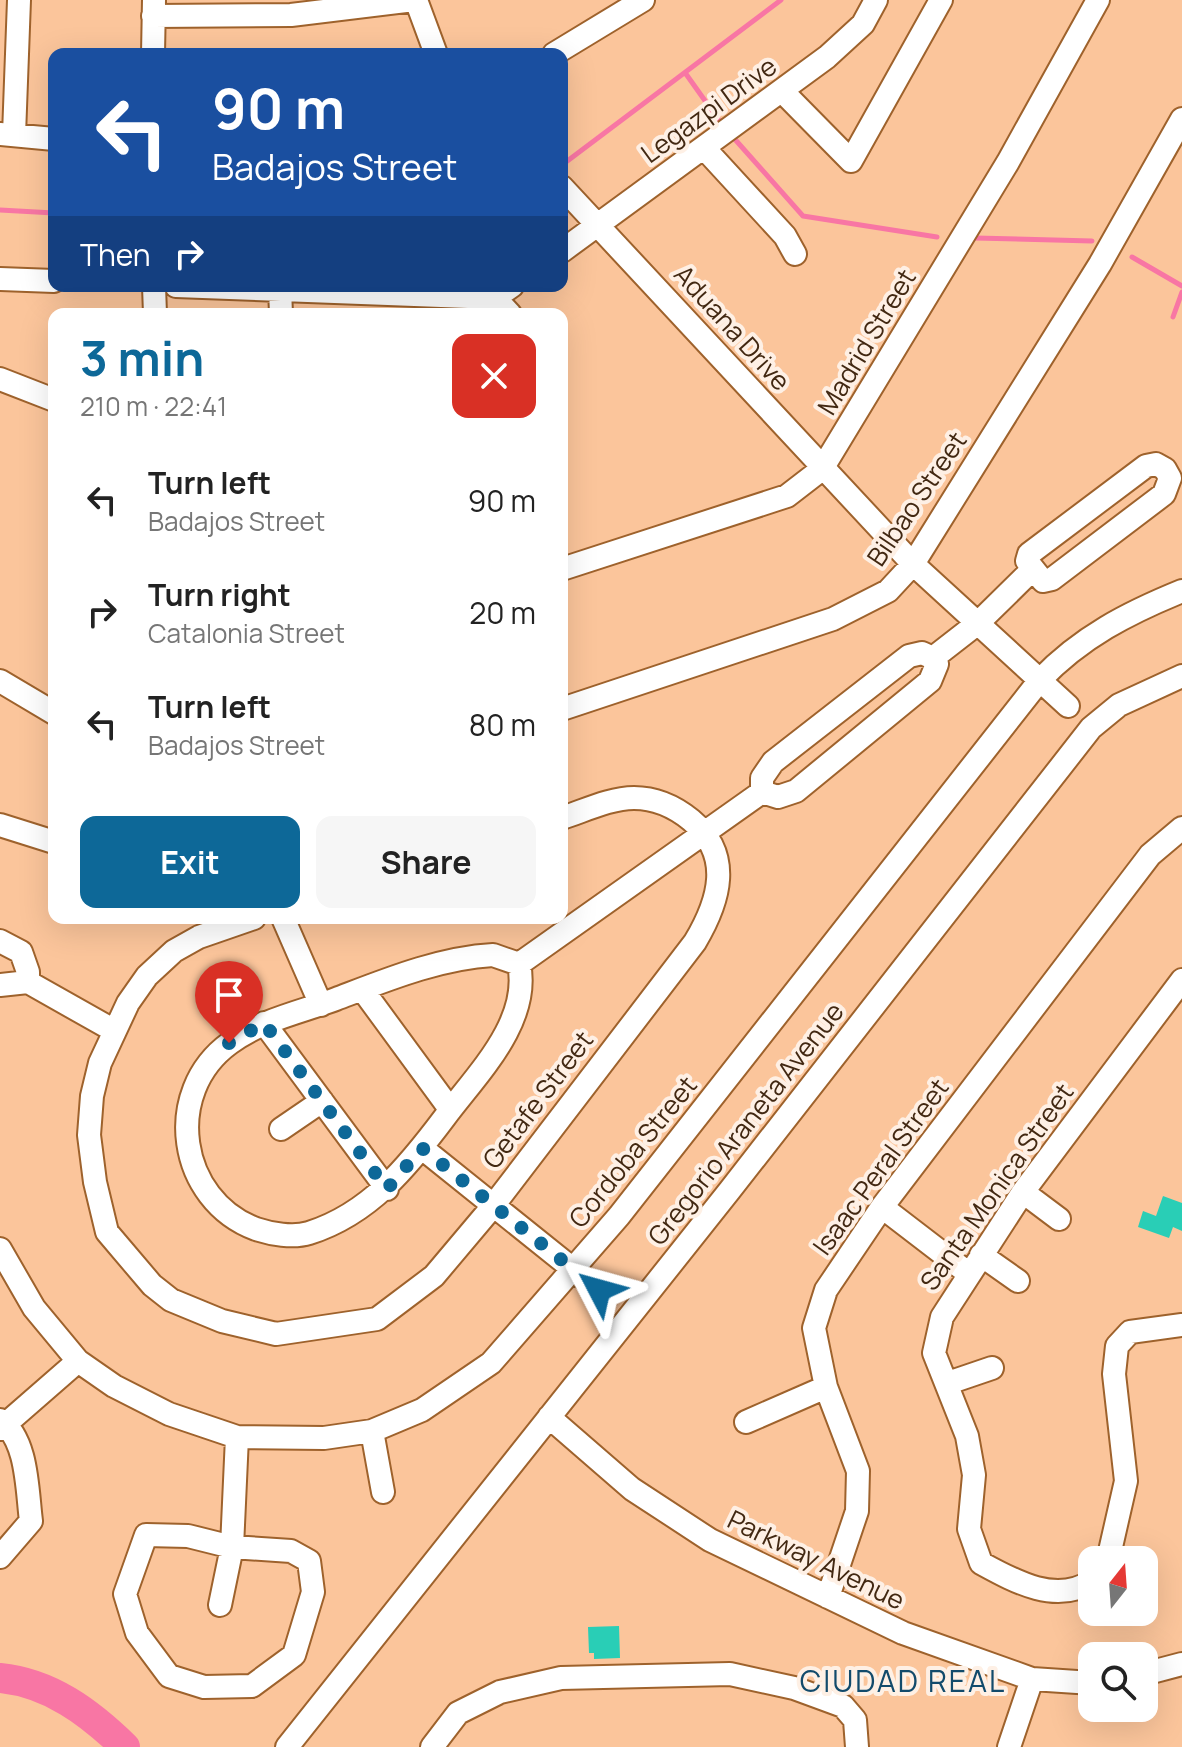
<!DOCTYPE html>
<html lang="en">
<head>
<meta charset="utf-8">
<style>
  :root { --surface:#fff; --page:#f6f6f6; --text:#222; --muted:#767676; --accent:#0d6898 }
  body { margin:0; font-family:Manrope,sans-serif; background:var(--page); color:var(--text); height:100vh; display:flex; flex-direction:column; font-size:30px; white-space:nowrap }
  * { box-sizing:border-box; margin:0 }
  p { font-size:26px; color:var(--muted) }
  .icon { flex:none; width:44px; height:44px; fill:none; stroke:currentColor; stroke-width:2; stroke-linecap:round; stroke-linejoin:round }
  .map { position:relative; flex:1; overflow:hidden }
  .side { position:absolute; left:48px; top:308px; width:520px; height:616px; display:flex; flex-direction:column; background:var(--surface); border-radius:16px; box-shadow:0 8px 32px #0002 }
  .side>* { flex:none }
  .hud { position:absolute; left:48px; top:48px; width:520px; height:244px; border-radius:16px; box-shadow:0 8px 32px #0002; background:#1a4fa0; color:#fff; overflow:hidden }
  .needle { width:52px; rotate:17deg }
  .controls { position:absolute; left:1078px; top:1546px; display:grid; gap:16px }
  .controls a { display:grid; place-items:center; width:80px; height:80px; border-radius:16px; background:var(--surface); box-shadow:0 8px 32px #0002; font-size:40px }
  .pin { position:absolute; display:grid; place-items:center; width:68px; height:68px; color:#fff; margin:-82px -34px; border-radius:50% 50% 50% 0; rotate:-45deg; box-shadow:0 0 8px #0007 }
  .pin .icon { rotate:45deg }
  .me { position:absolute; width:88px; margin:-44px; rotate:309deg; stroke-linejoin:round; filter:drop-shadow(0 0 6px #0008) }
  .turn { display:flex; align-items:center; gap:28px; height:168px; padding:0 32px; font-size:36px }
  .turn .icon { width:104px; height:104px; stroke-width:2.5 }
  .turn b { display:block; font-size:56px; line-height:68px }
  .then { display:flex; align-items:center; height:76px; padding:0 32px; background:#0003; gap:16px; font-size:30px }
  .round { display:grid; place-items:center; flex:none; width:84px; height:84px; border-radius:16px; background:var(--page) }
  .summary { display:flex; align-items:center; justify-content:space-between; height:136px; padding:0 32px }
  h1 { font-size:48px; font-weight:700; line-height:60px; color:var(--accent) }
  .button { display:flex; gap:16px; margin-top:auto; padding:16px 32px }
  .button a { flex:1; height:92px; border-radius:16px; background:var(--accent); color:#fff; font-size:32px; font-weight:700; line-height:92px; text-align:center }
  .button a+a { background:var(--page); color:var(--text) }
  ul { padding:0; list-style:none }
  li { display:flex; align-items:center; gap:24px; height:112px; padding:0 32px }
  li div { flex:1 }
  li b { display:block; font-size:30px }
  li em { font-style:normal }
  .map>svg:first-child { display:block }
  .lines { fill:none; stroke-linecap:round; stroke-linejoin:round }
  .stream { stroke:#f876a4; stroke-width:5 }
  .river { stroke:#f876a4; stroke-width:30 }
  .building { fill:#29ceb6 }
  .minor-casing { stroke:#9e622c; stroke-width:26 }
  .minor { stroke:#fff; stroke-width:22 }
  .route { stroke:#0d6898; stroke-width:14; stroke-dasharray:0 25.2 }
  .labels { text-anchor:middle; stroke-width:8; stroke-linejoin:round; paint-order:stroke }
  .street-label { font-size:26px; fill:#422812; stroke:#fef0e5 }
  .quarter-label { font-size:30px; letter-spacing:2px; fill:#124b6c; stroke:#fef0e5 }
</style>
</head>
<body>
<div class="map">
<svg width="1182" height="1747" viewBox="0 0 1182 1747">
  <rect width="100%" height="100%" fill="#fbc59b"/>
  <g class="lines">
    <path class="stream" d="M 686,74 L 723,126
      M 732,136 L 803,216 L 937,237
      M 562,165 L 781,0
      M 0,210 L 54,213
      M 975,238 L 1092,241
      M 1132,257 L 1182,286
      M 1173,317 L 1182,292"/>
    <path class="river" d="M 0,1678 C 50,1683 89,1712 125,1747"/>
  </g>
  <path class="building" d="M 1163,1196 L 1182,1203 L 1182,1231 L 1173,1227 L 1169,1238 L 1138,1227 L 1143,1211 L 1156,1216 Z
    M 619,1626 L 620,1658 L 594,1659 L 594,1653 L 589,1653 L 588,1627 Z"/>
  <g class="lines">
    <g class="minor-casing">
      <path id="minor" d="M 416,0 L 436,54
        M 153,16 L 291,15 L 414,0
        M 153,54 L 154,0
        M 554,54 L 643,0
        M 782,91 L 851,161 L 941,0
        M 0,134 L 54,139
        M 14,135 L 19,0
        M 705,149 L 785,236 L 795,254
        M 562,187 L 913,564 L 1068,706
        M 562,251 L 827,57 L 863,24 L 876,0
        M 0,279 L 54,281
        M 154,286 L 155,314
        M 176,286 L 495,298 L 512,286
        M 280,289 L 281,314
        M 495,298 L 510,314
        M 0,379 L 54,400
        M 1156,464 L 1165,469 L 1170,478 L 1164,494 L 1052,579 L 1043,581 L 1027,561 L 1029,554 L 1146,466 Z
        M 562,569 L 787,496 L 822,469 L 1008,162 L 1098,0
        M 922,653 L 933,658 L 937,664 L 930,681 L 796,791 L 778,797 L 762,792 L 762,778 L 773,762 L 909,656 Z
        M 933,658 L 978,623 L 1032,570
        M 0,681 L 54,713
        M 562,709 L 833,619 L 888,591 L 913,564 L 1100,264 L 1182,119
        M 0,825 L 54,842
        M 254,918 L 199,937 L 174,951 L 147,976 L 128,1003 L 100,1063 L 92,1096 L 89,1135 L 95,1182 L 107,1232 L 152,1285 L 171,1300 L 222,1321 L 276,1334 L 377,1319 L 434,1276 L 493,1206 L 695,942 C 720,900 733,855 691,820 C 675,807 656,798 634,798 C 610,798 584,811 562,818
        M 283,918 L 321,1005
        M 0,941 L 21,952 L 28,972 L 28,982
        M 493,955 L 519,964 C 531,1022 477,1074 445,1117 C 409,1165 370,1214 309,1233 C 293,1238 271,1234 256,1229 C 178,1200 162,1092 230,1043 C 261,1020 301,1012 336,999 C 386,980 439,958 493,955 Z
        M 519,964 L 762,792
        M 0,985 L 28,982 L 113,1030
        M 362,989 L 450,1109
        M 264,1023 L 387,1189
        M 281,1129 L 322,1101
        M 422,1148 L 599,1290
        M 1023,1192 L 1059,1219
        M 882,1207 L 968,1273
        M 0,1249 L 34,1308 L 78,1361 L 114,1386 L 169,1414 L 237,1437 L 324,1438 L 372,1431 L 422,1410 L 491,1363 L 619,1216 L 1040,680 C 1081,637 1128,613 1182,591
        M 981,1255 L 1018,1281
        M 948,1383 L 992,1368
        M 549,1417 L 632,1489 L 710,1540 L 903,1633 L 1032,1679 L 1092,1683
        M 0,1420 C 28,1439 27,1491 31,1521 L 0,1557
        M 746,1422 L 826,1387
        M 0,1429 L 78,1361
        M 372,1431 L 383,1492
        M 146,1535 L 188,1536 L 232,1547 L 291,1551 L 309,1561 L 313,1592 L 294,1655 L 252,1686 L 204,1687 L 169,1676 L 137,1633 L 125,1594 Z
        M 1108,1560 L 1126,1481 L 1114,1374 L 1117,1346 L 1130,1332 L 1182,1325
        M 1092,1581 C 1056,1605 1014,1581 981,1563 L 969,1529 L 974,1475 L 967,1436 L 934,1353 L 942,1317 L 1023,1192 L 1182,980
        M 828,1597 L 857,1511 L 858,1471 L 826,1387 L 814,1328 L 826,1290 L 882,1207 L 1150,855 L 1182,828
        M 220,1605 L 232,1547 L 237,1437
        M 1144,1674 L 1182,1664
        M 287,1747 L 730,1190 L 1091,728 L 1119,705 L 1182,676
        M 432,1747 L 458,1713 L 500,1692 L 561,1678 L 730,1674 L 794,1688 L 843,1706 L 855,1720 L 857,1747
        M 1009,1747 L 1032,1679"/>
    </g>
    <use href="#minor" class="minor"/>
  </g>
  <g class="lines">
    <path class="route" d="M 229,1043 L 264,1023 L 387,1189 L 422,1148 L 599,1290"/>
  </g>
  <g class="labels">
    <g class="street-label">
      <text transform="translate(709 110) rotate(-36)" y="9">Legazpi Drive</text>
      <text transform="translate(732 328) rotate(48)" y="9">Aduana Drive</text>
      <text transform="translate(867 342) rotate(-59)" y="9">Madrid Street</text>
      <text transform="translate(917 499) rotate(-56)" y="9">Bilbao Street</text>
      <text transform="translate(538 1100) rotate(-53)" y="9">Getafe Street</text>
      <text transform="translate(746 1124) rotate(-52)" y="9">Gregorio Araneta Avenue</text>
      <text transform="translate(633 1152) rotate(-51)" y="9">Cordoba Street</text>
      <text transform="translate(881 1167) rotate(-54)" y="9">Isaac Peral Street</text>
      <text transform="translate(997 1187) rotate(-55)" y="9">Santa Monica Street</text>
      <text transform="translate(816 1560) rotate(26)" y="9">Parkway Avenue</text>
    </g>
    <g class="quarter-label">
      <text x="903" y="1692">CIUDAD REAL</text>
    </g>
  </g>
</svg>
<div class="controls">
<a><svg class="needle" viewBox="-14 -14 28 28"><path d="M0-13l5 13h-10z" fill="#e53935"/><path d="M0 13l5-13h-10z" fill="#767676"/></svg></a>
<a><svg class="icon" aria-label="search" viewBox="0 0 24 24"><circle cx="10" cy="10" r="6"/><path d="M15 15l6 6"/></svg></a>
</div>
<div class="pin" style="left:229px;top:1043px;background:#d93025"><svg class="icon" aria-label="arrive" viewBox="0 0 24 24"><path d="M6 21V4h12l-3 4 3 4H6"/></svg></div>
<svg class="me" style="left:599px;top:1290px" viewBox="-20 -20 40 40"><path d="M0-17L14 15 0 8-14 15z" fill="#0d6898" stroke="#fff" stroke-width="4"/></svg>
<div class="hud">
<div class="turn"><svg class="icon" aria-label="left" viewBox="0 0 24 24"><path d="M17 20v-9H6M10 6l-5 5 5 5"/></svg><div><b>90 m</b>Badajos Street</div></div>
<div class="then">Then<svg class="icon" aria-label="right" viewBox="0 0 24 24"><path d="M7 20v-9h11M14 6l5 5-5 5"/></svg></div>
</div>
<section class="side">
<div class="summary"><div><h1>3 min</h1><p>210 m · 22:41</p></div><a class="round" style="background:#d93025;color:#fff"><svg class="icon" aria-label="close" viewBox="0 0 24 24"><path d="M6 6l12 12M18 6L6 18"/></svg></a></div>
<ul>
<li><svg class="icon" aria-label="left" viewBox="0 0 24 24"><path d="M17 20v-9H6M10 6l-5 5 5 5"/></svg><div><b>Turn left</b><p>Badajos Street</p></div><em>90 m</em></li>
<li><svg class="icon" aria-label="right" viewBox="0 0 24 24"><path d="M7 20v-9h11M14 6l5 5-5 5"/></svg><div><b>Turn right</b><p>Catalonia Street</p></div><em>20 m</em></li>
<li><svg class="icon" aria-label="left" viewBox="0 0 24 24"><path d="M17 20v-9H6M10 6l-5 5 5 5"/></svg><div><b>Turn left</b><p>Badajos Street</p></div><em>80 m</em></li>
</ul>
<div class="button"><a>Exit</a><a>Share</a></div>
</section>
</div>
</body>
</html>
